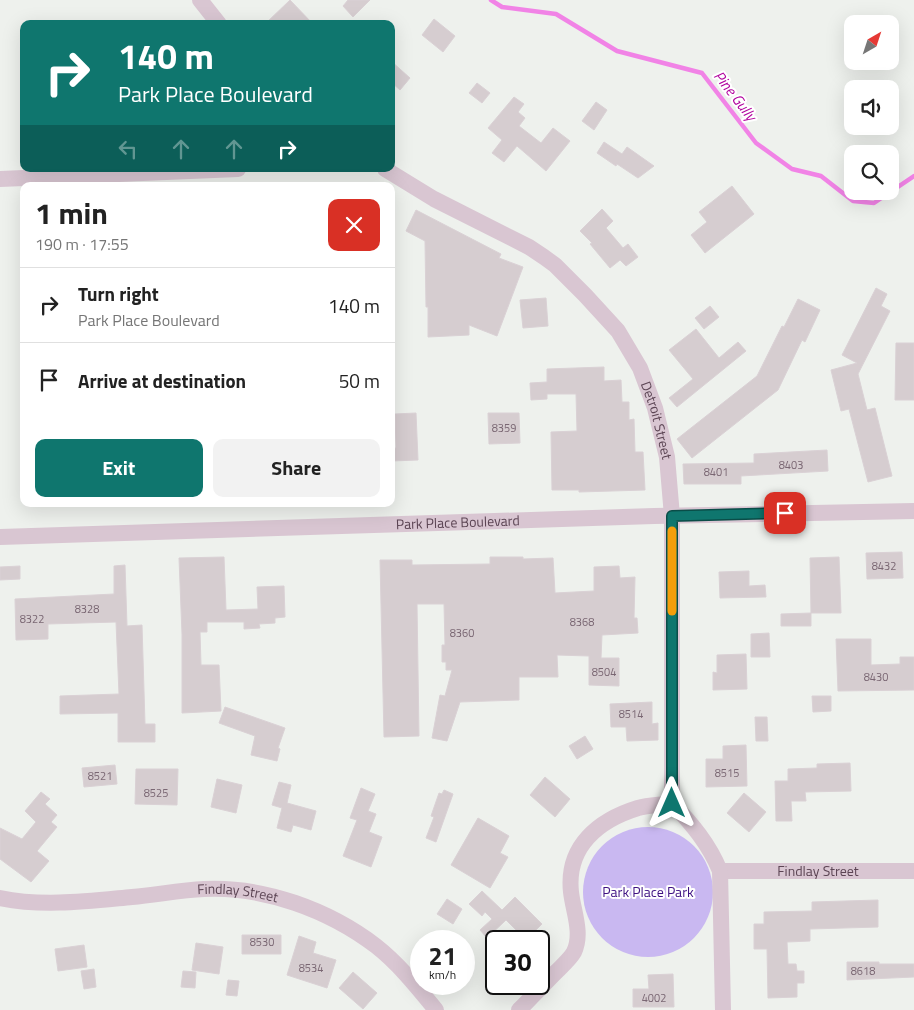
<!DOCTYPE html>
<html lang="en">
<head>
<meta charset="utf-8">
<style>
  :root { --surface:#fff; --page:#f2f2f2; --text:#222; --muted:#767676; --line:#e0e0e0; --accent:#0f766e }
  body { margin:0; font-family:"Titillium Web",sans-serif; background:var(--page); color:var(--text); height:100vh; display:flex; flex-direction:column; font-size:19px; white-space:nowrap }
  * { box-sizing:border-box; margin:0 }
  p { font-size:16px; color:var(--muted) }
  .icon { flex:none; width:28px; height:28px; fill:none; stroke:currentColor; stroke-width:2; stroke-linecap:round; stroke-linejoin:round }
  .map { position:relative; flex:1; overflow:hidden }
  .sheet { position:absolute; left:20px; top:182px; width:375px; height:325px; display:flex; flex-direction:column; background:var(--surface); border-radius:10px; box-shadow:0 5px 20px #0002 }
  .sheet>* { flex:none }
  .hud { position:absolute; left:20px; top:20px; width:375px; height:152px; border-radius:10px; box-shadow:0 5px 20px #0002; background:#0f766e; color:#fff; overflow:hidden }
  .needle { width:32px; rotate:39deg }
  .fabs { position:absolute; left:844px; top:15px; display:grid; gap:10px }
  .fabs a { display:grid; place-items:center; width:55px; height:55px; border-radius:10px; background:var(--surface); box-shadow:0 5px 20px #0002; font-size:25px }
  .speed { position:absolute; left:410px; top:930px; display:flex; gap:10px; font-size:25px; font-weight:700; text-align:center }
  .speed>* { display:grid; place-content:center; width:65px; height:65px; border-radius:50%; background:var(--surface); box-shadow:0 5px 20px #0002; line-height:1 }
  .speed small { font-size:12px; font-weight:400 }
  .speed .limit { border:2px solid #111; border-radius:8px; background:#fff; color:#111 }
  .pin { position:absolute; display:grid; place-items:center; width:42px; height:42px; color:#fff; margin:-21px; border-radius:10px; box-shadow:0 2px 8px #0006 }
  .me { position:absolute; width:55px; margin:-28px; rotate:0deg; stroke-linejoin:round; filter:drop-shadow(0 0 4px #0008) }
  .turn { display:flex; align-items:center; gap:18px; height:105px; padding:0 15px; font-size:22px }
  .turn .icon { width:65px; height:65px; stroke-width:2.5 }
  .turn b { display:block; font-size:35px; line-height:42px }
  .lanes { display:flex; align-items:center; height:48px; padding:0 15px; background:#0003; justify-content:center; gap:25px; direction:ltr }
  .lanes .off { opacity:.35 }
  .round { display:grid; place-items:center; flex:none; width:52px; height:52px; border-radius:10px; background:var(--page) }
  .headline { display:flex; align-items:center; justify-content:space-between; height:85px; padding:0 15px }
  h1 { font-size:30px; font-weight:700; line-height:38px }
  .cta { display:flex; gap:10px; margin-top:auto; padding:10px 15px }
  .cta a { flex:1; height:58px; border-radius:10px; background:var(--accent); color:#fff; font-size:20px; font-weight:700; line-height:58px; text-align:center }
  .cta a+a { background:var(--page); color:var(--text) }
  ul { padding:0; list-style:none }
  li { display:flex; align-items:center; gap:15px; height:75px; padding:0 15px; border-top:1px solid var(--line) }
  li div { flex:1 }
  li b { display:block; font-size:19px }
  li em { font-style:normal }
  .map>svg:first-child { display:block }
  .green { fill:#c9b8f1 }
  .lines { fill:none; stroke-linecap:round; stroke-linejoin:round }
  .stream { stroke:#f183e6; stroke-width:4.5 }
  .building { fill:#d6cdd0; stroke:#dad1d5 }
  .minor { stroke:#d9c6d2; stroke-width:16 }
  .route-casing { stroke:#0a4d48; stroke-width:12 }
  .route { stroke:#0f766e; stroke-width:9 }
  .slow { stroke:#f59e0b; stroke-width:9 }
  .labels { text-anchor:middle; stroke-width:4; stroke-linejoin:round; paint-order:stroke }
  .number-label { font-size:11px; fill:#7a6773 }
  .street-label { font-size:14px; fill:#5c4554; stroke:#fff }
  .park-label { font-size:14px; fill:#3e1182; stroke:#fff }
  .water-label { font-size:15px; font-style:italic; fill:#b1039e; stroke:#fff }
</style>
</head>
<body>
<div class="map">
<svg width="914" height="1010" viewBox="0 0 914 1010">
  <rect width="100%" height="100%" fill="#eef1ed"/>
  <path class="green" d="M583 892a65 65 0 1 1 130 0a65 65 0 1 1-130 0Z"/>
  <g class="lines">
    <path class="stream" d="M 491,0 L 502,7 L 556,14 L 617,51 L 702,73 L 756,143 L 792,169 L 821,176 L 853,201 L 874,203 L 914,176"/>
  </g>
  <path class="building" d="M 290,0 L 313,24 L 265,24 Z
    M 348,0 L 370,0 L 353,17 L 343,6 Z
    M 434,19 L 455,36 L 443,52 L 422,35 Z
    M 391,61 L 410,78 L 400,90 L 391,82 Z
    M 477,83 L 490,93 L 482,103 L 469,93 Z
    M 514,97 L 524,104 L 518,112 L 525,118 L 519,126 L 541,143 L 553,128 L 570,141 L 546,171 L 517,146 L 504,162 L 492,153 L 502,140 L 488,128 Z
    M 596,102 L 607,110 L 594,130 L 582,121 Z
    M 604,142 L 622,154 L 627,147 L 654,166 L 638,178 L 617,164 L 616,166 L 597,153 Z
    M 732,186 L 754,214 L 705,253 L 691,235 L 707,222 L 699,212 Z
    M 602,209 L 613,221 L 606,228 L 623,248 L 628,244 L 638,257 L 626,266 L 620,260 L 610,268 L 590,244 L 592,243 L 580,231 Z
    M 416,210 L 501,254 L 499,258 L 523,267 L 497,336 L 469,325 L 469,335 L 428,337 L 428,307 L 426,307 L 425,241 L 406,231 Z
    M 876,288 L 887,294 L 881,306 L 890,311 L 858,374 L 867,410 L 875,408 L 892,476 L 868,482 L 849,409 L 841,411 L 831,370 L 857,363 L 842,355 Z
    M 546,298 L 548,326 L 523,328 L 520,300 Z
    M 798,299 L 820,310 L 805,342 L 802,340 L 778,390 L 692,458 L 677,439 L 757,376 L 782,326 L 784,327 Z
    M 710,306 L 719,317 L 704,329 L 695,318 Z
    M 696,329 L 719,358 L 738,342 L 746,351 L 677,407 L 669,398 L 693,379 L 669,350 Z
    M 896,343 L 914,343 L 914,400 L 895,400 Z
    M 604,367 L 604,381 L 621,380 L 622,402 L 629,402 L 629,420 L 634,419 L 635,452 L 643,452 L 645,490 L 579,492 L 579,490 L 552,490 L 551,432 L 577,431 L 576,394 L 547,394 L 547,399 L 531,400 L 530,383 L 547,382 L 547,369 Z
    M 416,413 L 418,460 L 391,461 L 391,448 L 396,448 L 395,414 Z
    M 488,413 L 519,413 L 520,443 L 489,444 Z
    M 827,450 L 828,471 L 741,476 L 741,484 L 684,484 L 683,464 L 754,463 L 754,454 Z
    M 902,552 L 903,578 L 867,579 L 866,553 Z
    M 224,557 L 226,610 L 258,609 L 257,587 L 284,586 L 285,617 L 275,618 L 275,623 L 259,624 L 260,628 L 244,629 L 244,622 L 207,622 L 207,632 L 200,632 L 201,665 L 219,665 L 221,711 L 182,713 L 182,634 L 179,558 Z
    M 490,557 L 523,557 L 523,559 L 553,558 L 555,593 L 594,591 L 594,567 L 619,566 L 620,578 L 635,577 L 634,618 L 637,618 L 638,633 L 602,635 L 601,658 L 619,658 L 619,686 L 589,685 L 589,656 L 557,655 L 558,677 L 519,677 L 519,700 L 460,702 L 447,741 L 432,738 L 440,695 L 445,696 L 452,670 L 446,670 L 446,662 L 442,662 L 442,645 L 445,645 L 444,604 L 417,604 L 419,736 L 384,737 L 380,560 L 412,560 L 412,565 L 490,564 Z
    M 839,557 L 841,613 L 811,613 L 810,558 Z
    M 125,565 L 127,626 L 142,625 L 145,724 L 155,724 L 155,742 L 118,742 L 118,713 L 60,714 L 60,696 L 119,694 L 116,622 L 48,624 L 48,639 L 16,640 L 15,599 L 114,594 L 114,566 Z
    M 20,566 L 20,579 L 0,580 L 0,567 Z
    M 749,571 L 749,586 L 765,585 L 766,597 L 720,598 L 719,572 Z
    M 811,613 L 811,626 L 781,626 L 781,614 Z
    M 769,633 L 770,657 L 751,657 L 751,634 Z
    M 836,639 L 871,639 L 871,665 L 900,664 L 900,657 L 914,657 L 914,690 L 838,691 Z
    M 746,654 L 747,689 L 713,690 L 713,672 L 717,673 L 717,655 Z
    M 812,696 L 831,696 L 831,711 L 813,712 Z
    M 652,702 L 652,724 L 658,723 L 658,740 L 627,741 L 626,727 L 611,727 L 610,704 Z
    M 225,707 L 285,728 L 278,748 L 280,749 L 277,761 L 251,755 L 255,736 L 219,723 Z
    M 755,717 L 767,717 L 768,741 L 756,741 Z
    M 585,736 L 593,749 L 577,759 L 569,746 Z
    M 746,745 L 747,786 L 706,787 L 706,759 L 723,759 L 723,746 Z
    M 850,763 L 851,791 L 805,792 L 806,801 L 791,801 L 792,821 L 776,821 L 775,781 L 788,781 L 788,769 L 817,768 L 817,764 Z
    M 115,765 L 117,784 L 84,787 L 82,768 Z
    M 136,769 L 178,769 L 177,805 L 135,804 Z
    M 545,777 L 570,799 L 555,817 L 530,795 Z
    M 217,779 L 242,785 L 236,813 L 211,807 Z
    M 279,782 L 291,785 L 287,803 L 316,811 L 311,830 L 293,825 L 291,832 L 277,828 L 282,808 L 272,805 Z
    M 361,788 L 375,794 L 368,811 L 376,814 L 369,832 L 382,837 L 371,867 L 343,856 L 357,820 L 350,818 Z
    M 444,790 L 453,794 L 436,842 L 426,838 L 434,817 L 431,816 L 439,793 L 442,794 Z
    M 41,792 L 50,799 L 45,804 L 57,815 L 51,822 L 57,827 L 37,851 L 49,861 L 31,882 L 0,859 L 0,828 L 22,839 L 36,822 L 25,811 Z
    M 744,793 L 766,812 L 749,832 L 727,813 Z
    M 478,818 L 509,836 L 500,853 L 508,857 L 490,888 L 451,865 Z
    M 482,891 L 502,910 L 515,897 L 542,924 L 526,940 L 506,920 L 487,938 L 480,930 L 492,919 L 485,912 L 482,916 L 469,904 Z
    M 447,899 L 462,909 L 453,924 L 437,914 Z
    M 878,900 L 878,927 L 810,929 L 810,941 L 787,942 L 788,964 L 796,964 L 797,971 L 804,971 L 804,983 L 797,983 L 797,997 L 768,998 L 767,949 L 754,949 L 754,924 L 764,924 L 764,912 L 812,911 L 812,902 Z
    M 242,935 L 281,935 L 281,954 L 242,954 Z
    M 299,936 L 316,942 L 313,953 L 336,960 L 327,988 L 287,975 Z
    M 196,943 L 223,947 L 219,974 L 192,970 Z
    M 84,945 L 87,967 L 58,971 L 55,949 Z
    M 847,962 L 879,962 L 879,964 L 914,964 L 914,977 L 847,980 Z
    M 94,969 L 96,987 L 84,989 L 81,971 Z
    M 183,971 L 196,972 L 195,988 L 181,987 Z
    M 353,972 L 377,993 L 363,1009 L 339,988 Z
    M 673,974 L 674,1007 L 633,1007 L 633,989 L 649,989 L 648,975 Z
    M 228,980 L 239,981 L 237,996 L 226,995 Z"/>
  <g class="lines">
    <g class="minor">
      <path d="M 200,0 L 219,24"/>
      <path id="s1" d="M 385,169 L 434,199 L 529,247 L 544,257 L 555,265 L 585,295 L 618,331 L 640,368 L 655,408 L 667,457 L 672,516 L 672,803"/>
      <path d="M 0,179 L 238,169"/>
      <path id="s2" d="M 0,537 L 654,516 L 914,511"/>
      <path id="s3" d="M 720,871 L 914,871"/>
      <path id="s4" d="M 0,898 C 43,907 89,901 132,897 C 156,895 180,890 204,889 C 264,886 329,910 376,946 C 399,964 418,988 436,1010"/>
      <path d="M 519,1010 C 532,997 544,984 556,972 C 562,966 570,959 574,952 C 583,933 573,911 571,892 C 566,846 599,820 638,808 C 649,805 661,805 672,803 C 692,824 709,844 720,871 L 723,1010"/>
    </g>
  </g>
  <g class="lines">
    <g class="route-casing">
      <path id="route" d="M 672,803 L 672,516 L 785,513"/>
    </g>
    <use href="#route" class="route"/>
    <path class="slow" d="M 672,531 L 672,611"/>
  </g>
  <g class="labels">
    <g class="number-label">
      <text x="504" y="432">8359</text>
      <text x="791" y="469">8403</text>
      <text x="716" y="476">8401</text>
      <text x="884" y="570">8432</text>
      <text x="87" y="613">8328</text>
      <text x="32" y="623">8322</text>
      <text x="582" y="626">8368</text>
      <text x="462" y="637">8360</text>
      <text x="604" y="676">8504</text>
      <text x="876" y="681">8430</text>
      <text x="631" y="718">8514</text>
      <text x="727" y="777">8515</text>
      <text x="100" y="780">8521</text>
      <text x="156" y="797">8525</text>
      <text x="262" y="946">8530</text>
      <text x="311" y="972">8534</text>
      <text x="863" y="975">8618</text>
      <text x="654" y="1002">4002</text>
    </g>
    <g class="street-label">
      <text dy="5" stroke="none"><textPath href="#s1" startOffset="385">Detroit Street</textPath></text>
      <text dy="5" stroke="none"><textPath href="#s2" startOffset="458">Park Place Boulevard</textPath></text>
      <text dy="5" stroke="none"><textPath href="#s3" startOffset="98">Findlay Street</textPath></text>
      <text dy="5" stroke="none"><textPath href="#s4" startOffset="239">Findlay Street</textPath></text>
    </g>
    <g class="park-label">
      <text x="648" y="897">Park Place Park</text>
    </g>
    <g class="water-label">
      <text transform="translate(735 96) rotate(52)" y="5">Pine Gully</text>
    </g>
  </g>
</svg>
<div class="fabs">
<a><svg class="needle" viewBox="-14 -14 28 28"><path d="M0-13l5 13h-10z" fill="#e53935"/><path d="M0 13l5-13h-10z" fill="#767676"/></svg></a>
<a><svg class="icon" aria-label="sound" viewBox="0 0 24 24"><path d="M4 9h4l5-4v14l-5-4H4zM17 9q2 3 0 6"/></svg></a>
<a><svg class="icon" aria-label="search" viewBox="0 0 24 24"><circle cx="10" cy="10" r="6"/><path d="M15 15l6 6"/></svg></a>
</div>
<div class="speed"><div>21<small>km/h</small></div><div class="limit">30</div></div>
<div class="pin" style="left:785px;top:513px;background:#d93025"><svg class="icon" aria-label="arrive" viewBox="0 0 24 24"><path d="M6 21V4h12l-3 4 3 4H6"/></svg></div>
<svg class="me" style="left:672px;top:803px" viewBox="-20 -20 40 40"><path d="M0-17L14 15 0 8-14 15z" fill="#0f766e" stroke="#fff" stroke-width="4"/></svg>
<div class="hud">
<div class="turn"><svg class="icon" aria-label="right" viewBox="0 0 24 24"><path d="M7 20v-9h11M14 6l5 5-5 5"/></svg><div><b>140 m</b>Park Place Boulevard</div></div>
<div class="lanes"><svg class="icon off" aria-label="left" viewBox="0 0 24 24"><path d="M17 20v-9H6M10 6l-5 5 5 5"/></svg><svg class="icon off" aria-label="ahead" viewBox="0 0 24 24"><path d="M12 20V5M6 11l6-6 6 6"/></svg><svg class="icon off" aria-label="ahead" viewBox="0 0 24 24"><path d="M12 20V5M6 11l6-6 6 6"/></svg><svg class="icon" aria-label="right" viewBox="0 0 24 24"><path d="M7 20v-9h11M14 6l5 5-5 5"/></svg></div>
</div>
<section class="sheet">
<div class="headline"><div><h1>1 min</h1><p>190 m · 17:55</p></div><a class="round" style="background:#d93025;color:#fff"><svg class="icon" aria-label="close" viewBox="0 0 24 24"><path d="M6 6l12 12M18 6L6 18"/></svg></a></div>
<ul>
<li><svg class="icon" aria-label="right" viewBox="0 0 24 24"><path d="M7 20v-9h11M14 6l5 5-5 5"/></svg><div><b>Turn right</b><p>Park Place Boulevard</p></div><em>140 m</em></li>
<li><svg class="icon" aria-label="arrive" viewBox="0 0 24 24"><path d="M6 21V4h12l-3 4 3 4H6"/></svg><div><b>Arrive at destination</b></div><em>50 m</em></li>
</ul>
<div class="cta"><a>Exit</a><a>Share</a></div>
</section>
</div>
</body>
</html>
